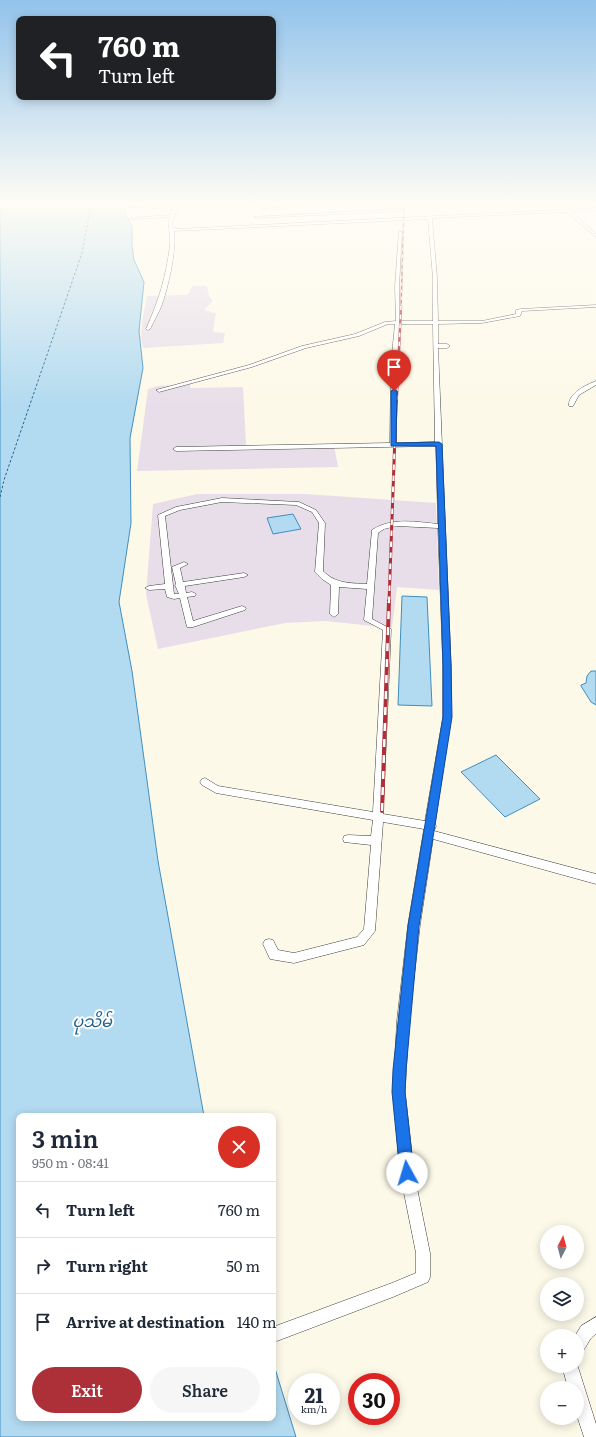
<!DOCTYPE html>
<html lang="en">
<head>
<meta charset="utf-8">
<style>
  :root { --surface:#fff; --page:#f6f6f7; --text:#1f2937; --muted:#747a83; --line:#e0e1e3; --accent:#ad2f37 }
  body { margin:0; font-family:Literata,"Noto Sans Myanmar",serif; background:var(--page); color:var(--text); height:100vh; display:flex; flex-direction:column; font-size:15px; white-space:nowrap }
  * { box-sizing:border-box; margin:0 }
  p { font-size:13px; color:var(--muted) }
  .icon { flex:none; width:22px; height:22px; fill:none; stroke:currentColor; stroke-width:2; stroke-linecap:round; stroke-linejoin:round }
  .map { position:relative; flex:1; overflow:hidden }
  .sheet { position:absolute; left:16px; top:1113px; width:260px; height:308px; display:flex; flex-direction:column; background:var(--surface); border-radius:8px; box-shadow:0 2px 10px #0003 }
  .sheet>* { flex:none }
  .guide { position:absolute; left:16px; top:16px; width:260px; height:84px; border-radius:8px; box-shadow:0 2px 10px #0003; background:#202124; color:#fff; overflow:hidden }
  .needle { width:26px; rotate:6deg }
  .fabs { position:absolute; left:540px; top:1225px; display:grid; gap:8px }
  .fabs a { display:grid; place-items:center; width:44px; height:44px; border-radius:50%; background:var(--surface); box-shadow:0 2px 10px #0003; font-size:20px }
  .speed { position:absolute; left:288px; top:1373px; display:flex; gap:8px; font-size:20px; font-weight:700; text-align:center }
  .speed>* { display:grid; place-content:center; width:52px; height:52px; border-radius:50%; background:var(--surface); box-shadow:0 2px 10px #0003; line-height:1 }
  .speed small { font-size:10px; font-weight:400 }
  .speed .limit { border:6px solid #d22; background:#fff; color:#111 }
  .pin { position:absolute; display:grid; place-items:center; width:34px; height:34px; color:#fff; margin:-41px -17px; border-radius:50% 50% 50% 0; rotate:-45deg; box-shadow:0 0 4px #0007 }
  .pin .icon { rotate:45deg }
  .me { position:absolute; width:44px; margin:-22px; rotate:354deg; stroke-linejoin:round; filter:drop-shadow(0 0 3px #0008) }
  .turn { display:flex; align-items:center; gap:14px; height:84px; padding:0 16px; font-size:18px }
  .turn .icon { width:52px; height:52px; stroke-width:2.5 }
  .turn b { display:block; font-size:28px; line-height:34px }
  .round { display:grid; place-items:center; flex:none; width:42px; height:42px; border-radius:21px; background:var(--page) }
  .overview { display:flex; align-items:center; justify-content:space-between; height:68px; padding:0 16px }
  h1 { font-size:24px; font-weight:600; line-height:30px }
  .primary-button { display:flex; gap:8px; margin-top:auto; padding:8px 16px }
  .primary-button a { flex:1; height:46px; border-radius:24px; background:var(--accent); color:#fff; font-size:16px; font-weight:600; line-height:46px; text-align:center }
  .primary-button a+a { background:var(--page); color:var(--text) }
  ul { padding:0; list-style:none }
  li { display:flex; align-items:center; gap:12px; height:56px; padding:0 16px; border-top:1px solid var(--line) }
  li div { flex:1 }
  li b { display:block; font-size:15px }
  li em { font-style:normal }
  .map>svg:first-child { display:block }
  .industrial { fill:#e7dee9 }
  .water { fill:#b2daf0; stroke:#408fc0 }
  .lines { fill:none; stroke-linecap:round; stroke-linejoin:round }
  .ferry { stroke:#20608f; stroke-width:1; stroke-dasharray:2.5 2; stroke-linecap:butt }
  .minor-casing { stroke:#3d3d3d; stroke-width:1 }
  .minor { fill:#fff; fill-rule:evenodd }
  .rail-far3-casing { stroke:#ad2f37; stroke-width:1.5 }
  .rail-far2-casing { stroke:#ad2f37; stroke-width:2.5 }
  .rail-far1-casing { stroke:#ad2f37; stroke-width:3 }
  .rail-casing { stroke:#ad2f37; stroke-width:4 }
  .rail-far3 { stroke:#fff; stroke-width:1; stroke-dasharray:3.5; stroke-linecap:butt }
  .rail-far2 { stroke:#fff; stroke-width:1.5; stroke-dasharray:4.5; stroke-linecap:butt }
  .rail-far1 { stroke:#fff; stroke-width:2; stroke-dasharray:5.5; stroke-linecap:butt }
  .rail { stroke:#fff; stroke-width:2.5; stroke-dasharray:8; stroke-linecap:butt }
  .route { fill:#1a73e8; stroke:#114b97 }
  .labels { text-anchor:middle; stroke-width:4; stroke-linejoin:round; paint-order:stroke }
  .near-water-label { font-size:16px; font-style:italic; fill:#20608f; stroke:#fff }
</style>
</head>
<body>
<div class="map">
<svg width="596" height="1437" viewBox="0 0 596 1437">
  <rect width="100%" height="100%" fill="#fdf9e9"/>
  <path class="industrial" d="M 193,286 L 207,286 L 209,296 L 213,301 L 204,310 L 216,313 L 213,332 L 225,333 L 223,343 L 143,348 L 141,339 L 142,322 L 147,296 L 187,295 Z
    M 191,384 L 190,388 L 243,387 L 246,446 L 334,445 L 338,467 L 137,471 L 148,389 L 158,386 Z
    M 197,494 L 305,494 L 436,503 L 439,590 L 397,587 L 392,628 L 325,621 L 285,623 L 158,649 L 146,594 L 153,504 Z"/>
  <path class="water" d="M 0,205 L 122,205 L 132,227 L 132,246 L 134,260 L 144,282 L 139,331 L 143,368 L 130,438 L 131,523 L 119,602 L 132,671 L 158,861 L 204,1116 L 19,1116 L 19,1418 L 273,1418 L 273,1362 L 296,1437 L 0,1437 Z
    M 293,514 L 301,529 L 273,534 L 267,518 Z
    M 402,596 L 427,597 L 432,706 L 398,705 Z
    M 591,671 L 596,671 L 596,705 L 591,702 L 581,686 L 581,685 L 586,683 L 587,676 Z
    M 496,755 L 540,799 L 505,817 L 461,772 Z"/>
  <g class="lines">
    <path class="ferry" d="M 0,497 L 4,480 L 82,253 L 91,205"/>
    <g class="minor-casing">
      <path id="minor" d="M 174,205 L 178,205 L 172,224 L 174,228 L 178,229 L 596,208 L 596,210 L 571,211 L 596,234 L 596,237 L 567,212 L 432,218 L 437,278 L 438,321 L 482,321 L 516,314 L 516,310 L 521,309 L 596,305 L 596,307 L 522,311 L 520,316 L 482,323 L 438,324 L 438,344 L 447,344 L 450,346 L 447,348 L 438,348 L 451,666 L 451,717 L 435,824 L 436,826 L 434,831 L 596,874 L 596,884 L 433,839 L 420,925 L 409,1021 L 405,1092 L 414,1173 L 430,1253 L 430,1277 L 428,1282 L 393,1297 L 277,1341 L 273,1339 L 273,1327 L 392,1283 L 416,1273 L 416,1253 L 400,1173 L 393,1092 L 397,1021 L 408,925 L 424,829 L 383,822 L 375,931 L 364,945 L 360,946 L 294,963 L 270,959 L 263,944 L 265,940 L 269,939 L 273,940 L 278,950 L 294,953 L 357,937 L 364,929 L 371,845 L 344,842 L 343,839 L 344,836 L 348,835 L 371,836 L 373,820 L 216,793 L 202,785 L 200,782 L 202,779 L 205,778 L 218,786 L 373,812 L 383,630 L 364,620 L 367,589 L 339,587 L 338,614 L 334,617 L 330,614 L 331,585 L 322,579 L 315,572 L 319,523 L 312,512 L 296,505 L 222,502 L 180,510 L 165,516 L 174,594 L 179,594 L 175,585 L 176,584 L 172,567 L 184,562 L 188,564 L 180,568 L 183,582 L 244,573 L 248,575 L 244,577 L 185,586 L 186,593 L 192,592 L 196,594 L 195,596 L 187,597 L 193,621 L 242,606 L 246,608 L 245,610 L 193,627 L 187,627 L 180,598 L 174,599 L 167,597 L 165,589 L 149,590 L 145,588 L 149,586 L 165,584 L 158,515 L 176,507 L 222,498 L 299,502 L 316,510 L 325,523 L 323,571 C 336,584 350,583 367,584 L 372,530 C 392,517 416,522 438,524 L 436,446 L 176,451 L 173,449 L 176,447 L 390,443 L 391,364 L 395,324 L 388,324 L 359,336 L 306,348 L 252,367 L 159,392 L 156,390 L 249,365 L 302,346 L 355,334 L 385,322 L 396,321 L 395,287 L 399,231 L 402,232 L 399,287 L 400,321 L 433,321 L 433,278 L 428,219 L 174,231 C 177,249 168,289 161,307 C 158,314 154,321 150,329 L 148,330 L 146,329 C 159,300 166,277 170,245 C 171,235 167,226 170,217 L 132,219 L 130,218 L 171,215 L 173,209 L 128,207 L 174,207 ZM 400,324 L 433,324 L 435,442 L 396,443 L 397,364 ZM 397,526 L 438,528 L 443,666 L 443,717 L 425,821 L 383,814 L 391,629 L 372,619 L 378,533 L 384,529 Z
        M 296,205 L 318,205 L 265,210 L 263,209 Z
        M 403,209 L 402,211 L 256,218 L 254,217 Z
        M 596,381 L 596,385 L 579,395 L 573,406 L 569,406 C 568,393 586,385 596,381 Z
        M 596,1317 L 596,1334 C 587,1339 587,1351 577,1355 L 577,1336 L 575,1336 L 581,1326 Z
        M 577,1364 L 596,1424 L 596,1437 L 584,1437 L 577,1416 L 577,1388 L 568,1388 L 562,1366 L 577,1366 Z"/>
    </g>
    <use href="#minor" class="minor"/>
    <g class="rail-far3-casing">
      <path id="rail-far3" d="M 401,307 L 404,205"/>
    </g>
    <g class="rail-far2-casing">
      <path id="rail-far2" d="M 395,436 L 401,306"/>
    </g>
    <g class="rail-far1-casing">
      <path id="rail-far1" d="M 389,602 L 395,435"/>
    </g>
    <g class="rail-casing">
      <path id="rail" d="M 382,811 L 389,601"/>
    </g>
    <use href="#rail-far3" class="rail-far3"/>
    <use href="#rail-far2" class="rail-far2"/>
    <use href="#rail-far1" class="rail-far1"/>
    <use href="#rail" class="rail"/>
  </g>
  <linearGradient id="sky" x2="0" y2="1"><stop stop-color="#92c3eb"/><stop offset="0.5" stop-color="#fefcf5"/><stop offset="1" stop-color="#fefcf5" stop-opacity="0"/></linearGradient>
  <rect width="596" height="407" fill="url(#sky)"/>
  <path class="route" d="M 394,389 L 397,391 L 396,443 L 439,442 L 442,444 L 451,666 L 452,717 L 419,926 L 406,1070 L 405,1092 L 414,1173 L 411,1178 L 407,1180 L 402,1178 L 400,1173 L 392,1092 L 393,1070 L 408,926 L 443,717 L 443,666 L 436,446 L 391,446 L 391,391 Z"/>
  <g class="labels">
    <g class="near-water-label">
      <text x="92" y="1027">ပုသိမ်</text>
    </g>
  </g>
</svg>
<div class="fabs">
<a><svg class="needle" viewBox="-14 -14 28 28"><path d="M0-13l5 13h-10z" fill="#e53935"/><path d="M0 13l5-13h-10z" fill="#747a83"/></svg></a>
<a><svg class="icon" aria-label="layers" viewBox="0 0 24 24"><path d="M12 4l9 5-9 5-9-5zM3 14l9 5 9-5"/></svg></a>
<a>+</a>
<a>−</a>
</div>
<div class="speed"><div>21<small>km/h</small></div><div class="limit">30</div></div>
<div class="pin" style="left:394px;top:391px;background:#d93025"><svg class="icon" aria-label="arrive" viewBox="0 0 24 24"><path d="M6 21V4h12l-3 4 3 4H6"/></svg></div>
<svg class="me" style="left:407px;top:1173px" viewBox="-20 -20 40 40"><circle r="19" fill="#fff"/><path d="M0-13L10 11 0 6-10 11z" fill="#1a73e8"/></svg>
<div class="guide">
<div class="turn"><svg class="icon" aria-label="left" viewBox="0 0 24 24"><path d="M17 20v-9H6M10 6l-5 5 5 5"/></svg><div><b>760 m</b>Turn left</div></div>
</div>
<section class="sheet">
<div class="overview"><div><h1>3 min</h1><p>950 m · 08:41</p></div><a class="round" style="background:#d93025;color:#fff"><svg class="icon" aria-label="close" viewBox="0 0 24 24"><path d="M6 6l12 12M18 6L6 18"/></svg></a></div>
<ul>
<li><svg class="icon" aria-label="left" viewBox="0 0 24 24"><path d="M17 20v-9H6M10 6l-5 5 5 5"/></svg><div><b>Turn left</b></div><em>760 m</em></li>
<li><svg class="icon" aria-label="right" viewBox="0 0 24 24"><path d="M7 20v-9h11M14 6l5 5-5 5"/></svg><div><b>Turn right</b></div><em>50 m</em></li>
<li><svg class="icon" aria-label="arrive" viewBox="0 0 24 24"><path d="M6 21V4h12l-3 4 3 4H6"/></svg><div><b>Arrive at destination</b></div><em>140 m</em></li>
</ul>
<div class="primary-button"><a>Exit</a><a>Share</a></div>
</section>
</div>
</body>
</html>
